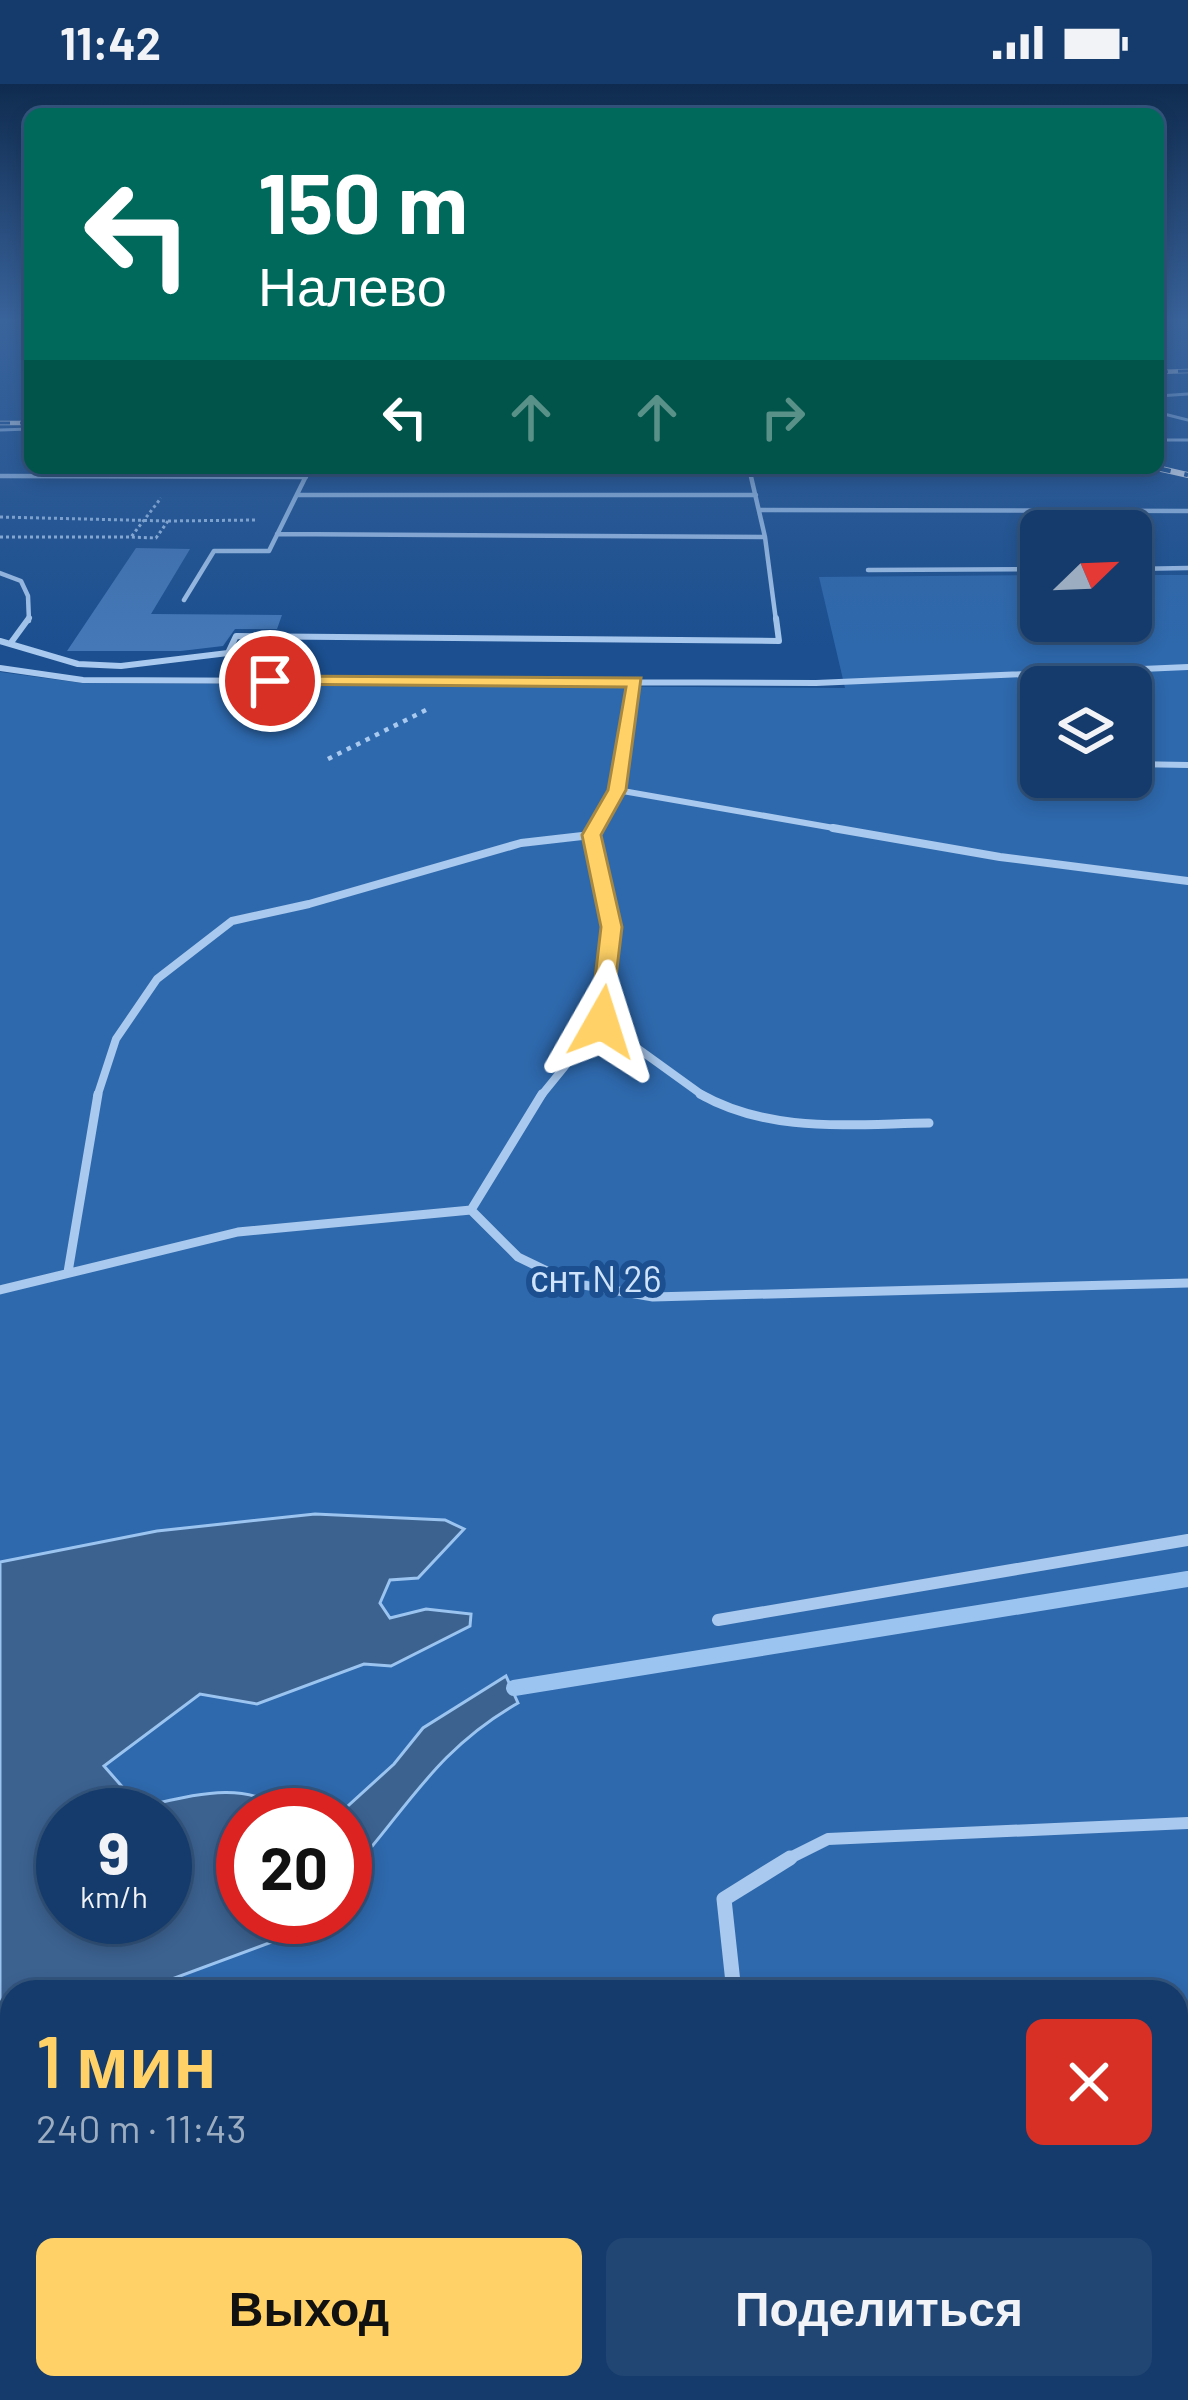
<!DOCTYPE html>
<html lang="ru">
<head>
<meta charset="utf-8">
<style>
  :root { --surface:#143b6b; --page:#214673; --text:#f1f3f6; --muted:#9dadc1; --line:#33557e; --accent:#ffd166 }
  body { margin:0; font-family:Barlow,sans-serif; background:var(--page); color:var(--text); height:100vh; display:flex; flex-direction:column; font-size:45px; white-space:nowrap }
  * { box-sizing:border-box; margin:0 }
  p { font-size:39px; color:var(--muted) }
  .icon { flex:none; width:66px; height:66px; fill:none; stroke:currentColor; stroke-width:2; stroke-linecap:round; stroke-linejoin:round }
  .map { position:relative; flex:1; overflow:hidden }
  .drawer { position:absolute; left:0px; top:1896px; width:1188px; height:420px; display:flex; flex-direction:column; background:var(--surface); border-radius:36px 36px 0 0; box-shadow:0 6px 18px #0003,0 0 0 3px var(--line) }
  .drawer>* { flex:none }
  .guide { position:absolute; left:24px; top:24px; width:1140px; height:366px; border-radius:18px; box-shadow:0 6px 18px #0003,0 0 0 3px var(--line); background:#00695c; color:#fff; overflow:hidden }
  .needle { width:78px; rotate:67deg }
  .controls { position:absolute; left:1020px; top:426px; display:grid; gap:24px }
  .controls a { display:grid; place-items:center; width:132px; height:132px; border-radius:18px; background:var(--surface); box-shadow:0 6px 18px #0003,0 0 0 3px var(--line); font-size:60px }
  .speed { position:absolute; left:36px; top:1704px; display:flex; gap:24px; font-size:60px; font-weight:700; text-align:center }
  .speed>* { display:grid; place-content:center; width:156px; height:156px; border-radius:50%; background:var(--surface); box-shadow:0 6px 18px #0003,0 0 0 3px var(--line); line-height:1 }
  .speed small { font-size:30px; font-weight:400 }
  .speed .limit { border:18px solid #d22; background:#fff; color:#111 }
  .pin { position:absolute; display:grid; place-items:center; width:102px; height:102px; color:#fff; margin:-51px; border:6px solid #fff; border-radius:50%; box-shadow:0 3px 12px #0007 }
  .me { position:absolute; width:132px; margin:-66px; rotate:6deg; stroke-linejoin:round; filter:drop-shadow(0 0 9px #0008) }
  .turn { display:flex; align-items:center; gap:42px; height:252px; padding:0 36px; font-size:54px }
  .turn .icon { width:156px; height:156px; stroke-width:2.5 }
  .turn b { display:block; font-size:84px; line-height:102px }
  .lanes { display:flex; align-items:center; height:114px; padding:0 36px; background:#0003; justify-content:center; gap:60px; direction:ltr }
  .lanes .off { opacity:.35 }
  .round { display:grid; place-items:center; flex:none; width:126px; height:126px; border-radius:18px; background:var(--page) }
  .head { display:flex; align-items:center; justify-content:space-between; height:204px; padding:0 36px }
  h1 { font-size:72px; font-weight:600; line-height:90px; color:var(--accent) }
  .action { display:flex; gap:24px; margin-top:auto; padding:24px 36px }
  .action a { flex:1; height:138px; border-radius:18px; background:var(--accent); color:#111; font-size:48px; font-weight:600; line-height:138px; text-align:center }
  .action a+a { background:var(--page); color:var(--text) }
  .status { display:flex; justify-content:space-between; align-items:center; height:84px; padding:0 60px; background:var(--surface); direction:ltr }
  .status svg { height:33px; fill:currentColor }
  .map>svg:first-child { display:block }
  .green { fill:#2e69ad; fill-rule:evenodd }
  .water { fill:#3c6290; stroke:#9cc4f0; stroke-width:3; fill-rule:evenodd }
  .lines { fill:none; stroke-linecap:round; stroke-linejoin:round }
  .stream { stroke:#9cc4f0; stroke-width:16 }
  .building { fill:#4478b7 }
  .path-far1 { stroke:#a9c9ee; stroke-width:3; stroke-dasharray:3 3; stroke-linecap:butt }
  .path { stroke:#a9c9ee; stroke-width:4.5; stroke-dasharray:4.5 6; stroke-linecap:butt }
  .service-far6 { stroke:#a9c9ee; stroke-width:3 }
  .service-far5 { stroke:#a9c9ee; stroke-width:4.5 }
  .service-far4 { stroke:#a9c9ee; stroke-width:6 }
  .service-far3 { stroke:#a9c9ee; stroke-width:8 }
  .service-far2 { stroke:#a9c9ee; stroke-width:9 }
  .service-far1 { stroke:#a9c9ee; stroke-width:12 }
  .service { stroke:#a9c9ee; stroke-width:15 }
  .rail-far1-casing { stroke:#fff; stroke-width:4.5 }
  .rail-casing { stroke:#fff; stroke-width:6 }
  .rail-far1 { stroke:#1b4f8f; stroke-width:3; stroke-dasharray:10; stroke-linecap:butt }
  .rail { stroke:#1b4f8f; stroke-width:4.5; stroke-dasharray:14; stroke-linecap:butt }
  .route { fill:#ffd166; stroke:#a68842; stroke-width:3 }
  .labels { text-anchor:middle; stroke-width:12; stroke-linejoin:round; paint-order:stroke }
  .park-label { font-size:36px; fill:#cfe3fa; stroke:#1b4f8f }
</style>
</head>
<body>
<div class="status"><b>11:42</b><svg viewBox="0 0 49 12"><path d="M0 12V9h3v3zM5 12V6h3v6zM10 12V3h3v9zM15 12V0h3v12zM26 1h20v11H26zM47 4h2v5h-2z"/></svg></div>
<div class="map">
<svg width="1188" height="2316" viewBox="0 0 1188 2316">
  <rect width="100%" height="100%" fill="#1b4f8f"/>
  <path class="green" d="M 1041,491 L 1041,537 L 1131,537 L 1131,491 L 1188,491 L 1188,2316 L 0,2316 L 0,588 L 82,599 L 845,604 L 819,493 ZM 1041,603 L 1131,603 L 1131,693 L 1041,693 ZM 63,1731 L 165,1731 L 165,1833 L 63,1833 ZM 243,1731 L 345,1731 L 345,1833 L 243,1833 ZM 12,1908 L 1176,1908 L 1176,2304 L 12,2304 Z"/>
  <path class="water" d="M 315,1430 L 445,1436 L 464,1445 L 418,1494 L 390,1496 L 380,1519 L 390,1534 L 426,1525 L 471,1530 L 470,1542 L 391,1582 L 364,1580 L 257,1620 L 200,1610 L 104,1682 L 140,1723 C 185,1714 245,1693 284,1728 L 315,1707 L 323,1714 L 309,1731 L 243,1731 L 243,1833 L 310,1833 L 296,1849 L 137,1908 L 81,1903 L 72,1908 L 12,1908 L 12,1941 L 0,1947 L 0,1478 L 157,1447 ZM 63,1731 L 165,1731 L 165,1833 L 63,1833 Z
    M 506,1592 L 518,1619 C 435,1666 406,1727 345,1794 L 345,1731 L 338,1731 L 394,1680 L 423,1644 Z"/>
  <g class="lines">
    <path class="stream" d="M 514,1604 L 1188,1495"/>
  </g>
  <path class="building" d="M 136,464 L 190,465 L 151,530 L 282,531 L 277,545 L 235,545 L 223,562 L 181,567 L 67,567 Z"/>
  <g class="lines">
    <path class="path-far1" d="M 0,433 L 168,437 L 156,454 L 131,453
      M 168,437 L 257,436
      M 0,453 L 131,453 L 161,414"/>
    <path class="path" d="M 328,675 L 430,624"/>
    <path class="service-far6" d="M 1158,312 L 1188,310
      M 1160,329 L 1188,336
      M 0,346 L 30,345
      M 1158,356 L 1188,356"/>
    <path class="service-far5" d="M 749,384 L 765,453 L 776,537
      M 0,392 L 306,393
      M 298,411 L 756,411
      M 760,426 L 1188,427
      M 277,450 L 765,453
      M 1131,485 L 1188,484
      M 868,486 L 1041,485
      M 0,489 L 21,497 L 28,512 L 29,537
      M 184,516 L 214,467 L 269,467 L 310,384"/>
    <path class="service-far4" d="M 0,557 L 78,580 L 121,582 L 228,569 L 236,552 L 779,557 L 776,534
      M 10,560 L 29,534
      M 0,584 L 83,596 L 816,599 L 1188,583
      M 1131,680 L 1188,681
      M 617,706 L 851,747
      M 593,747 L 617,706 L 636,598"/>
    <path class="service-far3" d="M 595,744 L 591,751 L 612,843 L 601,938 L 705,1013
      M 833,744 L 1000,773 L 1188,797
      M 97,1013 L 116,955 L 157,895 L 232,837 L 309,820 L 521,759 L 591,751
      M 540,1013 L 601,938"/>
    <path class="service-far2" d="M 542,1010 L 471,1126 L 518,1173 L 572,1199 L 653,1213 L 1188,1199
      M 700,1010 C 771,1050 850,1040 929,1039
      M 68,1188 L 98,1010
      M 0,1206 L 238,1148 L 471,1126"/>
    <path class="service-far1" d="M 718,1536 L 1188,1456
      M 784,1777 L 828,1755 L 1188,1739"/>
    <path class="service" d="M 734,1908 L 724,1815 L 790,1774
      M 1176,2047 L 1188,2045
      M 343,2316 L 373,2304"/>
    <g class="rail-far1-casing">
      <path id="rail-far1" d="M 1158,288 L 1188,287
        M 0,339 L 30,339"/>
    </g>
    <g class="rail-casing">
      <path id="rail" d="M 1157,384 L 1188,391"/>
    </g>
    <use href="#rail-far1" class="rail-far1"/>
    <use href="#rail" class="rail"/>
  </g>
  <linearGradient id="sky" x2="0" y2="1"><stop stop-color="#0f2b4f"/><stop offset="0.42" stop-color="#39639b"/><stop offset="1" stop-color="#39639b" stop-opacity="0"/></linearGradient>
  <rect width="1188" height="563" fill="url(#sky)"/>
  <path class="route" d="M 270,592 L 641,594 L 626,706 L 601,751 L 622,843 L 610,943 L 593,943 L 590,938 L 601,843 L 582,751 L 608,706 L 626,603 L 264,600 L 261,597 Z"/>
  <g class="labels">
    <g class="park-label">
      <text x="596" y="1208">снт N 26</text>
    </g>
  </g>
</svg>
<div class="controls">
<a><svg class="needle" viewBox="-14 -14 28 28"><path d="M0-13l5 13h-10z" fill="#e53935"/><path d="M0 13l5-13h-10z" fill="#9dadc1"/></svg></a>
<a><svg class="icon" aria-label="layers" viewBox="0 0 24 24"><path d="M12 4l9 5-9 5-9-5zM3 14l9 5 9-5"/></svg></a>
</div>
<div class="speed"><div>9<small>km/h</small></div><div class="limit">20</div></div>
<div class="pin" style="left:270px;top:597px;background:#d93025"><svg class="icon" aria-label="arrive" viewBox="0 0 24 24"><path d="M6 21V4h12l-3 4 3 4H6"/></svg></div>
<svg class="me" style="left:602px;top:938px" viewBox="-20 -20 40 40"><path d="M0-17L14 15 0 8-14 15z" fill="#ffd166" stroke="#fff" stroke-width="4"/></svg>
<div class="guide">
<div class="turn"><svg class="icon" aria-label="left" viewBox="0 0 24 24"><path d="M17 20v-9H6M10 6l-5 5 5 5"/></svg><div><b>150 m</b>Налево</div></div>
<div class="lanes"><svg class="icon" aria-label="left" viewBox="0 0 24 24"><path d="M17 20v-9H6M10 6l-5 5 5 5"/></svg><svg class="icon off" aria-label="ahead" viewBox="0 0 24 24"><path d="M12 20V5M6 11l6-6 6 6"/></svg><svg class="icon off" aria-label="ahead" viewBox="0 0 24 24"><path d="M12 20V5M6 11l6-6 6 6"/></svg><svg class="icon off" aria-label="right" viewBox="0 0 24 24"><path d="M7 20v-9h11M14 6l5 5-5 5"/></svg></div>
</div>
<section class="drawer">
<div class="head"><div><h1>1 мин</h1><p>240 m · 11:43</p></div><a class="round" style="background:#d93025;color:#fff"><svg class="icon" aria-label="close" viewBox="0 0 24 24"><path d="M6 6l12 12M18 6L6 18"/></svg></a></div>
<div class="action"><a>Выход</a><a>Поделиться</a></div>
</section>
</div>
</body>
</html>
